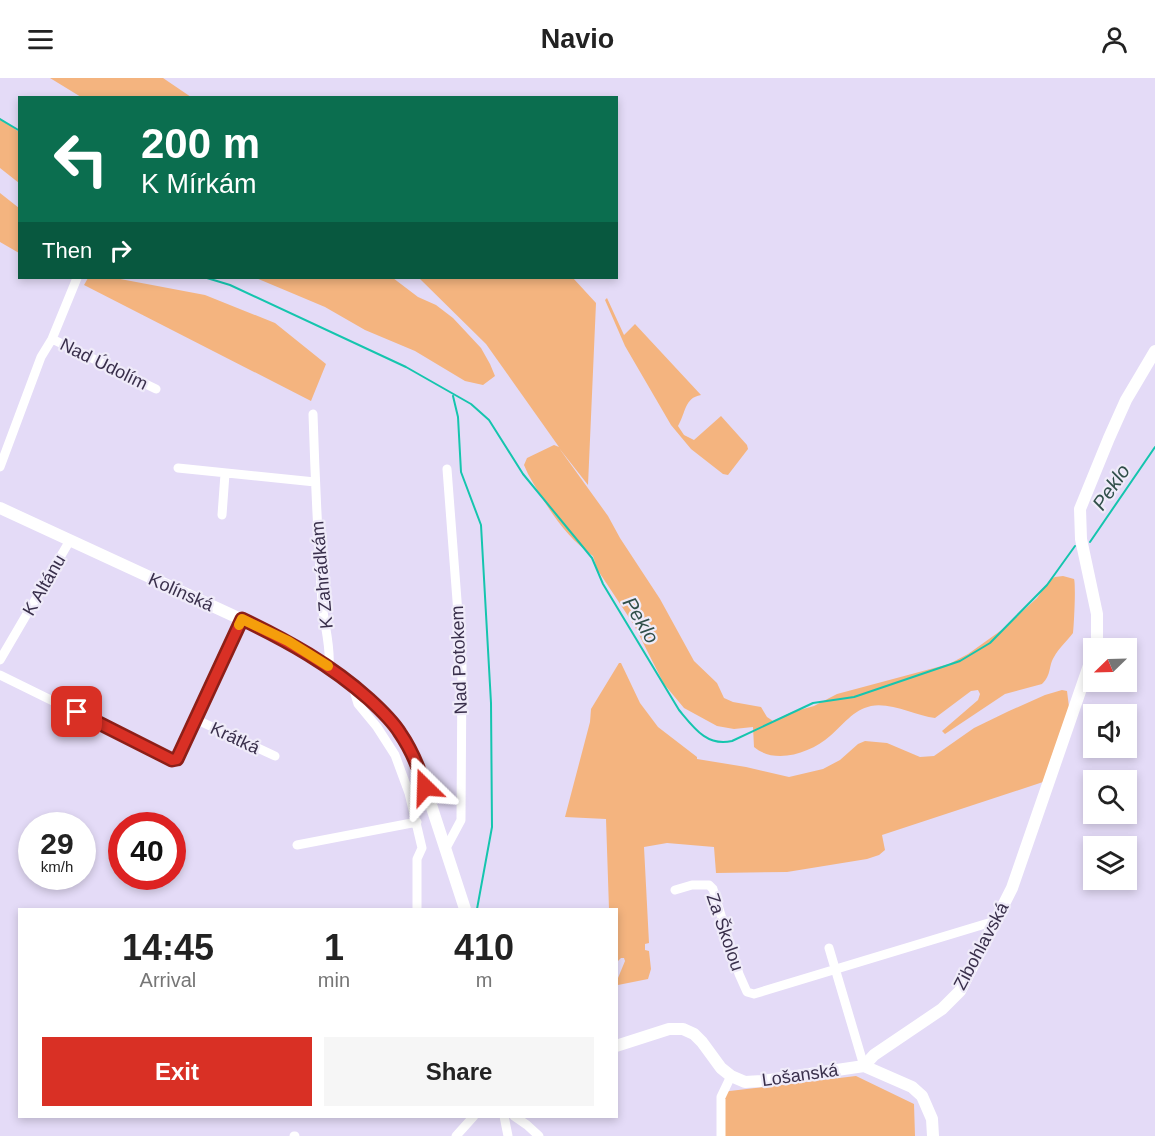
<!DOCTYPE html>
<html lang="en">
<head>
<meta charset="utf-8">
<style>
  :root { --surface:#fff; --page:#f6f6f6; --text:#222; --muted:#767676; --accent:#d93025 }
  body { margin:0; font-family:Helvetica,sans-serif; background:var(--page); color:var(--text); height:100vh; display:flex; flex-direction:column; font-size:22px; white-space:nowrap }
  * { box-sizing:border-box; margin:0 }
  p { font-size:20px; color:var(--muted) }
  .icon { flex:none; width:33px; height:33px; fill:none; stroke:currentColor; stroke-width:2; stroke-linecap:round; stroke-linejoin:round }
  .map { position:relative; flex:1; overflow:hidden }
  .drawer { position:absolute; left:18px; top:830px; width:600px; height:210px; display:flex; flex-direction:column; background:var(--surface); border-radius:0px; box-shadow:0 3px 9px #0003 }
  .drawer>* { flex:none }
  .top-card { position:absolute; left:18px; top:18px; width:600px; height:183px; border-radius:0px; box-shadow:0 3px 9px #0003; background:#0b6e4f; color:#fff; overflow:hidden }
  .needle { width:39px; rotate:247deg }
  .buttons { position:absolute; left:1083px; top:560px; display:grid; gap:12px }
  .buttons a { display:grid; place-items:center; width:54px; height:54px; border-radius:0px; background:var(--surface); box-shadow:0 3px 9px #0003; font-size:30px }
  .speed { position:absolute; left:18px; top:734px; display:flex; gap:12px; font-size:30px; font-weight:700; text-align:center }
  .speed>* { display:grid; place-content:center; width:78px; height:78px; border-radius:50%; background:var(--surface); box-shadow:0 3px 9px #0003; line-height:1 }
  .speed small { font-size:15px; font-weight:400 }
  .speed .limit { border:9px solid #d22; background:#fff; color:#111 }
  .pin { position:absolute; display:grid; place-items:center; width:51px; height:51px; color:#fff; margin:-26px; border-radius:12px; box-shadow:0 3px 9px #0006 }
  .me { position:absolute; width:66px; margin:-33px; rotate:338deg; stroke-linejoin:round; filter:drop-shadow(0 0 4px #0008) }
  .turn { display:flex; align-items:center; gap:21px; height:126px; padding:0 24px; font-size:27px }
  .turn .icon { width:78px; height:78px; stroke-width:2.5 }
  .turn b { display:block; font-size:42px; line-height:51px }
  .then { display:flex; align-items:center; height:57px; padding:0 24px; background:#0003; gap:12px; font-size:22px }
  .eta { display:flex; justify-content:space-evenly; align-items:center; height:102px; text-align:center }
  .eta b { font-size:36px; font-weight:600; line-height:42px }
  .action { display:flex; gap:12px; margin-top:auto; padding:12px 24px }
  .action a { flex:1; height:69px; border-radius:0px; background:var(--accent); color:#fff; font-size:24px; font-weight:600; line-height:69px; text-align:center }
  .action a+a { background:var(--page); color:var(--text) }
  header { display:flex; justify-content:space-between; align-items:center; height:78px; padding:0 24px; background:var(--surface); font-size:27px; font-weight:600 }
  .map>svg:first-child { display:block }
  .green { fill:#f4b47f }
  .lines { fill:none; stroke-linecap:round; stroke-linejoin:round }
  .stream { stroke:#15c5ae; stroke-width:2 }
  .minor { stroke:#fff; stroke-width:9 }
  .tertiary { stroke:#fff; stroke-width:12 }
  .route-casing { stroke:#8d1f18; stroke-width:15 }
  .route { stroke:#d93025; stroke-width:10 }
  .slow { stroke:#f59e0b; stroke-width:10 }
  .labels { text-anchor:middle; stroke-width:4.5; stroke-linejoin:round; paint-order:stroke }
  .street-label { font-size:18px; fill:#392f4b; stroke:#efebf9 }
  .water-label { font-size:20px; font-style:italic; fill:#304f49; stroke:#efebf9 }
</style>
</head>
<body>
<header><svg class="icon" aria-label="menu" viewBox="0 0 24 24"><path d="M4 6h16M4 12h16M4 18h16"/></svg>Navio<svg class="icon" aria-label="person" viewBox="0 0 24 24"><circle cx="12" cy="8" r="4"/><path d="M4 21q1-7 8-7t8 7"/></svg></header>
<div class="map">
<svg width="1155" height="1058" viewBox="0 0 1155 1058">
  <rect width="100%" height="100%" fill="#e4dbf7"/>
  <path class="green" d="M 50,0 L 163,0 L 191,19 L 81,19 Z
    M 0,40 L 19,54 L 19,105 L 0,90 Z
    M 0,115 L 19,130 L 19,175 L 0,164 Z
    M 88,200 L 115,200 L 205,217 L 275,245 L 326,286 L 311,323 L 84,207 Z
    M 256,200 L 393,200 L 418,219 L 436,227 L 453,240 L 481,270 L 490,286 L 495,298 L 483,307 L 465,303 L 415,273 L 365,252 L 325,229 Z
    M 419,200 L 573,200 L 596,225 L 588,407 L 559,370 L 608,438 L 620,460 L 660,521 L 694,583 L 717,605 L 724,620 L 733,624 L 761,629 L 767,639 L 773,643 L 792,634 L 814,628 L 837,616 L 949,586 L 968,576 L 1003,551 L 1037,520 L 1050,502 L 1055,499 L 1063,498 L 1074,501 C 1076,506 1074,548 1073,555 C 1067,563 1058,571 1054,579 C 1048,589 1052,596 1042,606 L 1005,616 L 945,656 L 942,653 L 978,622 L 980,616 L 978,612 L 971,613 L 935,640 C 917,638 891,624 871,628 C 853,632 843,647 830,658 C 811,675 775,687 754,669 L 753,649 L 734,651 L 717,648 L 684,630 L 664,606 L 634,547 L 597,491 L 593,478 C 564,458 545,426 528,396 L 524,387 L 527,380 L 554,367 L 559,369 L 486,266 Z
    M 607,220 L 624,257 L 635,246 L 701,317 C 684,320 686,335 678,348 L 684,357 L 694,362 L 721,338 L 747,367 L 748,371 L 728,397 L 723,396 L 691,371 L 671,347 L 625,268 L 605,222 Z
    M 619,585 L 621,585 L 640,625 L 658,649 L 697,679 L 697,681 L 746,689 L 789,699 L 823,691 L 840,682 L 858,666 L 865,663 L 887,665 L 920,679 L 934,678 L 974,650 L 1009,633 L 1045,617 L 1062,612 L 1067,613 L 1069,629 L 1043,704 L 882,757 L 885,772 L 879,777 L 867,781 L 787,794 L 716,795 L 714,769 L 667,765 L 644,769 L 649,865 L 645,866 L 645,872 L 649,873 L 651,891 L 648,901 L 618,907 L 618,900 L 625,883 L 624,880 L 621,880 L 617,884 L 616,831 L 609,831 L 606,741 L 565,739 L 590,644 L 591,631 Z
    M 856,998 L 914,1026 L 915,1058 L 723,1058 L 721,1014 Z"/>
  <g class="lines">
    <path class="stream" d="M 0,41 L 20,53
      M 207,200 L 230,207 L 406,289 L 471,326 L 489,342 L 523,396 L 592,480 L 603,506 L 679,632 C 694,650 707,669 732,663 L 813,625 L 854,619 L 960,583 L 990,565 L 1047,507 L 1075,468
      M 453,318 L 458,339 L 461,394 L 481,447 L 491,625 L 492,749 L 477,831
      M 1090,464 L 1155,369"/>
    <path class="minor" d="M 52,261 L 156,311
      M 313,336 C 315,399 318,462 322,525 C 324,547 331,567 329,589
      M 0,389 L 41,279 L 52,261 L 77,200
      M 178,390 L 315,404
      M 222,437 L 225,396
      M 0,582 L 69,464
      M 0,597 L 173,682 L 181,677 L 242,541
      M 352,606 L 358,626 L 377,649 L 395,677 L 409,715 L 422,770 L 417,781 L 417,831
      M 195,641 L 275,678
      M 297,767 L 417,744
      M 446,770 L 461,742 L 462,588 L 447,391
      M 675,812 L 692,807 L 709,807 L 713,811 L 739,896 L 747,914 L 754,916 L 995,843
      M 829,870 L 864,988
      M 504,1038 L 508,1058
      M 514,1038 L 527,1047 L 539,1058
      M 294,1058 L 295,1058
      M 456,1058 L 474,1038
      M 721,1058 L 721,1019 L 731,998"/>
    <path class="tertiary" d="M 0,430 L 288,563 L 352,606 L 379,630 L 400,654 L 420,693 L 465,831
      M 1094,570 L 1097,561 L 1097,536 L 1081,461 L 1080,431 L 1109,360 L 1126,322 L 1155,273
      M 616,968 L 669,951 L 683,951 L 694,956 L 702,964 L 721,990 L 731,998 L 745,1004 L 762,1003 L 864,988 L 912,1009 L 922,1018 L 932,1041 L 933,1058
      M 864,988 L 874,977 L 942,931 L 960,913 L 1012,810 L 1094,573"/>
  </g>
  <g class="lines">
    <g class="route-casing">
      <path id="route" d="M 77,634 L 172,682 L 177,681 L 242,541 C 288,563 331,587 369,621 C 380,631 392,642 400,655 C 411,671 419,690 425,709"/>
    </g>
    <use href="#route" class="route"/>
    <path class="slow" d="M 239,547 L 242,541 L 288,563 L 328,588"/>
  </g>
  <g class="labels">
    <g class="street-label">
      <text transform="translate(104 286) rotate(26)" y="6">Nad Údolím</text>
      <text transform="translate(322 497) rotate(-95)" y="6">K Zahrádkám</text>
      <text transform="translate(44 507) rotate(-60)" y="6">K Altánu</text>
      <text transform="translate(181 514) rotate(24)" y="6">Kolínská</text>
      <text transform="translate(459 582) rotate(-92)" y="6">Nad Potokem</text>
      <text transform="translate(235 660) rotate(25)" y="6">Krátká</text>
      <text transform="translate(725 854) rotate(71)" y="6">Za Školou</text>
      <text transform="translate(981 868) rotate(-62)" y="6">Zibohlavská</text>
      <text transform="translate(800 997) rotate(-8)" y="6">Lošanská</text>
    </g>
    <g class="water-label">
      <text transform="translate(1111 409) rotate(-56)" y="7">Peklo</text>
      <text transform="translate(641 542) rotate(59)" y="7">Peklo</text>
    </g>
  </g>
</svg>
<div class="buttons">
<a><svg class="needle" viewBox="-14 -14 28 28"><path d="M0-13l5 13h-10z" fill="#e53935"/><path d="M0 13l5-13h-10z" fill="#767676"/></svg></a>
<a><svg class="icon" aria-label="sound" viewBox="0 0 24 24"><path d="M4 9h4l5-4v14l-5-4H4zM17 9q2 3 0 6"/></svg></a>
<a><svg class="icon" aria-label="search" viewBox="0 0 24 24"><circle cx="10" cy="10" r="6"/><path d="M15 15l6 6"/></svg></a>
<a><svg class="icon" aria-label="layers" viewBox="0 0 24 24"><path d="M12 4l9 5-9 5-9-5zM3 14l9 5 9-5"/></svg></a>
</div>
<div class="speed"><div>29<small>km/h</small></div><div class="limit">40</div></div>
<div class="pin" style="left:77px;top:634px;background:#d93025"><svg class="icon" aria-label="arrive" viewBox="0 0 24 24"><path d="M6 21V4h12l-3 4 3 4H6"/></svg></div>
<svg class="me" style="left:425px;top:709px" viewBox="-20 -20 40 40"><path d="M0-17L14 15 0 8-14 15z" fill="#d93025" stroke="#fff" stroke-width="4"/></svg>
<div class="top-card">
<div class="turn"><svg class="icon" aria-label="left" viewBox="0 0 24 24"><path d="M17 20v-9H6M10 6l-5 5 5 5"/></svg><div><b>200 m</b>K Mírkám</div></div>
<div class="then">Then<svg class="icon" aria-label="right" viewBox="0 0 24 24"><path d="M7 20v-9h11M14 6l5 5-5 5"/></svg></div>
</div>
<section class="drawer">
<div class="eta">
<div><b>14:45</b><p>Arrival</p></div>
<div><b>1</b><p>min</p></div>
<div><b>410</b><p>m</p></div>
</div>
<div class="action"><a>Exit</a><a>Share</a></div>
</section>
</div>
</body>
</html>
